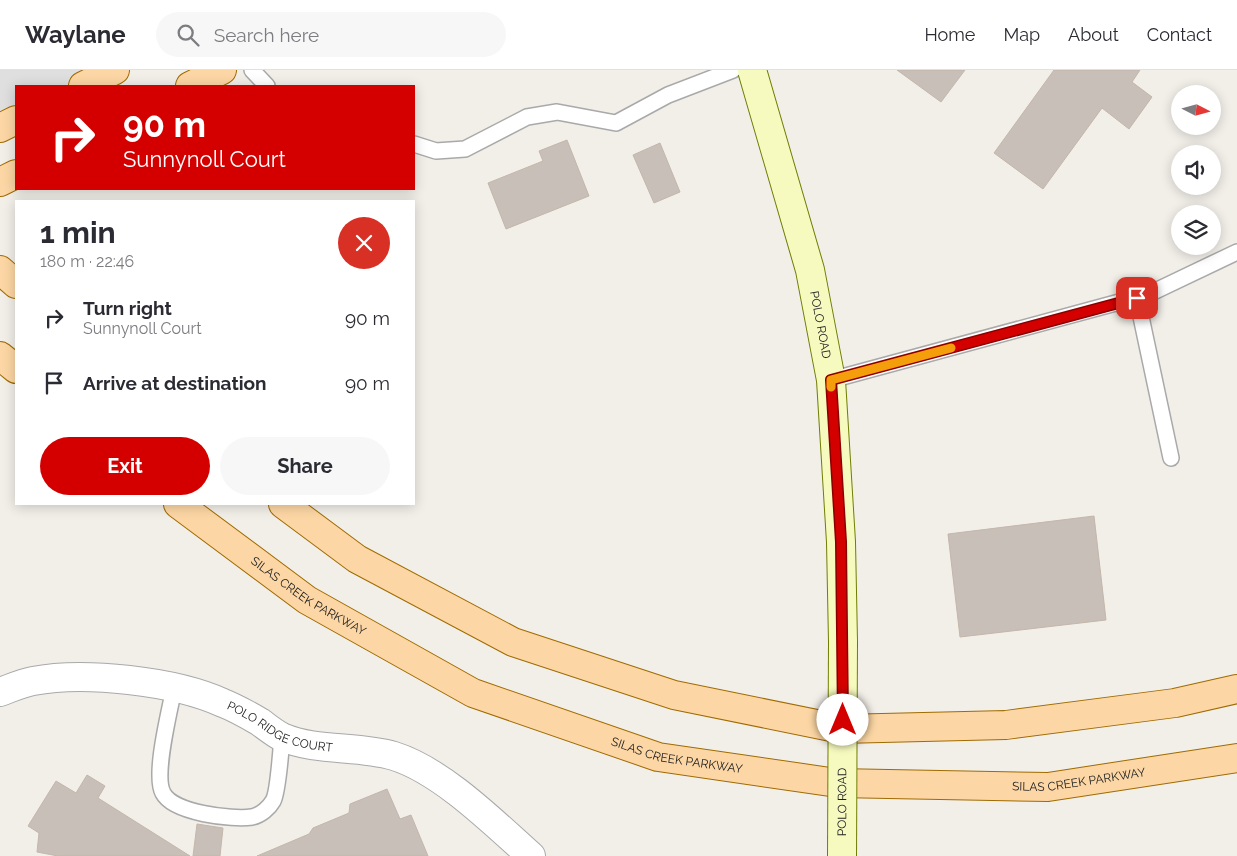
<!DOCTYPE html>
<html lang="en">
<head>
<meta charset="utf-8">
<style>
  :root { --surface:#fff; --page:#f7f7f7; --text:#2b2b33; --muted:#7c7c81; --line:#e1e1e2; --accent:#d40000 }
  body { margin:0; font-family:Raleway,sans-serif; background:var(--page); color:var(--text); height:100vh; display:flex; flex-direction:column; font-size:19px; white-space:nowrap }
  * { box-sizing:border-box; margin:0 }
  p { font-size:16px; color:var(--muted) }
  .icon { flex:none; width:28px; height:28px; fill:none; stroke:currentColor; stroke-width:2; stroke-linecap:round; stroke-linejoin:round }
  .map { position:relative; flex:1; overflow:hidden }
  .sheet { position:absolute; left:15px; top:130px; width:400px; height:305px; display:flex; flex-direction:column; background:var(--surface); border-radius:0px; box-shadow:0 2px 12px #0003 }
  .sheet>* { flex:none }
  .banner { position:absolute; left:15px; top:15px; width:400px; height:105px; border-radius:0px; box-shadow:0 2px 12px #0003; background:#d40000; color:#fff; overflow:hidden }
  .needle { width:32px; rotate:96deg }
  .controls { position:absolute; left:1171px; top:15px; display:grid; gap:10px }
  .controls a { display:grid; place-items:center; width:50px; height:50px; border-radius:50%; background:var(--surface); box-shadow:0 2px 12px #0003; font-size:25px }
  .pin { position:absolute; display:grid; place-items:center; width:42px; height:42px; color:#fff; margin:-21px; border-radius:10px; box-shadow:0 2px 8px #0006 }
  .me { position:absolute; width:55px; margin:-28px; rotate:0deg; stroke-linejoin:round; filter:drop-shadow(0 0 4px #0008) }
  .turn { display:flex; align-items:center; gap:18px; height:105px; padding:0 25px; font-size:22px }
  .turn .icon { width:65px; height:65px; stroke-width:2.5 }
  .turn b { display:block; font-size:35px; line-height:42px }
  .round { display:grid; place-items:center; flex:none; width:52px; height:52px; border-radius:26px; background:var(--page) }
  .headline { display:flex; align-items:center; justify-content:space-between; height:85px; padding:0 25px }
  h1 { font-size:30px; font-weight:700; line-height:38px }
  .primary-button { display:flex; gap:10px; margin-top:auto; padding:10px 25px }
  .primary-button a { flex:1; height:58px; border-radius:30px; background:var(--accent); color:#fff; font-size:20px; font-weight:700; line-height:58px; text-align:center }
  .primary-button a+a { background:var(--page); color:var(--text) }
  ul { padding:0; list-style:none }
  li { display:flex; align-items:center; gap:15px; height:65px; padding:0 25px }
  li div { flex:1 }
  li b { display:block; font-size:19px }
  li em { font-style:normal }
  header { display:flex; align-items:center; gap:30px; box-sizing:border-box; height:70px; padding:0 25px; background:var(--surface); border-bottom:1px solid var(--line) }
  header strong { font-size:24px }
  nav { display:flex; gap:28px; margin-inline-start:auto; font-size:18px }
  .search { width:350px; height:45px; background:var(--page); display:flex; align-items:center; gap:12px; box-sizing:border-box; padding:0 18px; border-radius:28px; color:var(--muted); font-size:19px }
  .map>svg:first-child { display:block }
  .residential { fill:#e0dfdf }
  .building { fill:#c7bfb8; stroke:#c4b6ab }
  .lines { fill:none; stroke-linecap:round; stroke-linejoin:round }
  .service-casing { stroke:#a9a9a9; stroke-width:18 }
  .minor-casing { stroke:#a9a9a9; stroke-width:30 }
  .secondary-casing { stroke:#707d05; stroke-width:30 }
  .primary-casing { stroke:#a06b00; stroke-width:30 }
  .service { stroke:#fff; stroke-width:15 }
  .minor { stroke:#fff; stroke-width:28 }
  .secondary { stroke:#f7fabf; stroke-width:28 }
  .primary { stroke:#fcd6a4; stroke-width:28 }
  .secondary-bridge-casing { stroke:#707d05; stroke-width:30; stroke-linecap:butt }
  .secondary-bridge { stroke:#f7fabf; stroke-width:28 }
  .route-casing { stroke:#8a0000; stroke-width:12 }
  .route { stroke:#d40000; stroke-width:9 }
  .slow { stroke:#f59e0b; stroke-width:9 }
  .labels { text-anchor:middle; stroke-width:4; stroke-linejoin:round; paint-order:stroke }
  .street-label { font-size:12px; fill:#222; stroke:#fff }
</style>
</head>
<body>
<header>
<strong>Waylane</strong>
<div class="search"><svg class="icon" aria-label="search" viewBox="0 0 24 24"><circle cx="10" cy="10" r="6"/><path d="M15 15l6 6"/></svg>Search here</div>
<nav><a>Home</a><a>Map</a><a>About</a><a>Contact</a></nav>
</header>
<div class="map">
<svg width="1237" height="786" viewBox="0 0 1237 786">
  <rect width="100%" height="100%" fill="#f2efe9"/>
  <path class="residential" d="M 0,0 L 115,0 L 83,16 L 16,16 L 16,50 L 0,58 Z"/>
  <path class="building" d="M 897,0 L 965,0 L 941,32 Z
    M 1054,0 L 1140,0 L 1132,12 L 1152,27 L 1129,59 L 1102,38 L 1043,119 L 994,83 Z
    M 567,70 L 589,126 L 506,159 L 488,113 L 543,91 L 539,81 Z
    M 660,73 L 680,122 L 654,133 L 633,85 Z
    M 1094,446 L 1106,550 L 960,567 L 948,464 Z
    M 87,705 L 105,716 L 98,728 L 190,786 L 58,786 L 37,782 L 39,763 L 28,756 L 56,711 L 76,723 Z
    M 387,719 L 400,749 L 411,745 L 428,786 L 257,786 L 309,764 L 313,758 L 349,743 L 350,734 Z
    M 197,754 L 223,758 L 220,786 L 193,786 Z"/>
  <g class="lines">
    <g class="service-casing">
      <path id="service" d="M 252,0 L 267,16
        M 414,74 L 436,81 L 465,79 L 527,47 L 557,42 L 616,53 L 668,25 L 733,0
        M 1137,228 L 1171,388
        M 831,310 L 1149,224 L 1237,182
        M 174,618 C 170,640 153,705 163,723 C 173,743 232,750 252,747 C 261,745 269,738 273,731 C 278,723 281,679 282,667"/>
    </g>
    <g class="minor-casing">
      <g id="minor">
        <path id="s1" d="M 0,622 C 11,618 22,613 33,611 C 84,601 175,611 223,633 C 236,638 248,645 260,652 C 267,657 274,663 282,667 C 317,682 358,675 394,686 C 442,701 494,753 531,786"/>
      </g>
    </g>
    <g class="secondary-casing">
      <g id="secondary">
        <path id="s2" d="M 752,0 L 810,200 L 831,310 L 841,472 L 843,572"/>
      </g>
    </g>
    <g class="primary-casing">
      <g id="primary">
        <path d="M 83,16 L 115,0"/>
        <path d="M 190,16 L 222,0"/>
        <path d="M 0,58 L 16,50"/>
        <path d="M 0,112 L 16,104"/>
        <path d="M 0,200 L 16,214"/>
        <path d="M 0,286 L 16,299"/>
        <path id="s3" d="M 178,434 L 307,530 L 473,623 L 658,687 L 837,713 L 1048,717 L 1237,688"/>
        <path d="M 283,434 L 357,489 L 513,572 L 674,625 L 841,659 L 1006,655 L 1175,633 L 1237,619"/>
      </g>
    </g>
    <use href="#service" class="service"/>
    <use href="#minor" class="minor"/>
    <use href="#secondary" class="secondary"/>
    <use href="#primary" class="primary"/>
    <g class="secondary-bridge-casing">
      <g id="secondary-bridge">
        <path id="s4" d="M 842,786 L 843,572"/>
      </g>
    </g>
    <use href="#secondary-bridge" class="secondary-bridge"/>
  </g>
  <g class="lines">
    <g class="route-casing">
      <path id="route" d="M 843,650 L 841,472 L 831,310 L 1137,228"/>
    </g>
    <use href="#route" class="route"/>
    <path class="slow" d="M 831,317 L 831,310 L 951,278"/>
  </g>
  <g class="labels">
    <g class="street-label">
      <text dy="4" stroke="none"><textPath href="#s2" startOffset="264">POLO ROAD</textPath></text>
      <text dy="4" stroke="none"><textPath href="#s3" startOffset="160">SILAS CREEK PARKWAY</textPath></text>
      <text dy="4" stroke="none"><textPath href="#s1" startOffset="291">POLO RIDGE COURT</textPath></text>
      <text dy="4" stroke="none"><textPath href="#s3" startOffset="565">SILAS CREEK PARKWAY</textPath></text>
      <text dy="4" stroke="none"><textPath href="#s3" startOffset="970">SILAS CREEK PARKWAY</textPath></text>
      <text dy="4" stroke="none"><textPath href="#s4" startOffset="54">POLO ROAD</textPath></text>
    </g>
  </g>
</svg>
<div class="controls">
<a><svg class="needle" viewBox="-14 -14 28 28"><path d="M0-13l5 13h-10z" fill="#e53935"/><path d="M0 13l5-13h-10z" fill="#7c7c81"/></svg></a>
<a><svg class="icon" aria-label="sound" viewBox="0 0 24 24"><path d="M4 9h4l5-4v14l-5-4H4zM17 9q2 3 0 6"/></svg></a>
<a><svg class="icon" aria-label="layers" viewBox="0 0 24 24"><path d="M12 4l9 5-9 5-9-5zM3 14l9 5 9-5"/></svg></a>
</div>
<div class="pin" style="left:1137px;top:228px;background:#d93025"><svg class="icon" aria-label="arrive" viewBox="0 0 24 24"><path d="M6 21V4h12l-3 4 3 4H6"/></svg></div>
<svg class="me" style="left:843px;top:650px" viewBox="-20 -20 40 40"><circle r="19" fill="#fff"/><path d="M0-13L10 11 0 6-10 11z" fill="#d40000"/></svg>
<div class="banner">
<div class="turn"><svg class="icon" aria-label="right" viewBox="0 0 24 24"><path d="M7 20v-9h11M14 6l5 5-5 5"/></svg><div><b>90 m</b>Sunnynoll Court</div></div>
</div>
<section class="sheet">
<div class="headline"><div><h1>1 min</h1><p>180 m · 22:46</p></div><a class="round" style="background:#d93025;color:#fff"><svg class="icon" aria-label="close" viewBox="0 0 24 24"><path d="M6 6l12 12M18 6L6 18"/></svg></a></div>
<ul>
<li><svg class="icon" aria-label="right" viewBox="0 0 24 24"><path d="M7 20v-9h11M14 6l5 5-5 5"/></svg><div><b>Turn right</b><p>Sunnynoll Court</p></div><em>90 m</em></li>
<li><svg class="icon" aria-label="arrive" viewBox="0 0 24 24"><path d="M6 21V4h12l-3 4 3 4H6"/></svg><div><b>Arrive at destination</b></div><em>90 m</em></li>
</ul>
<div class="primary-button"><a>Exit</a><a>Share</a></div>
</section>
</div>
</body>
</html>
